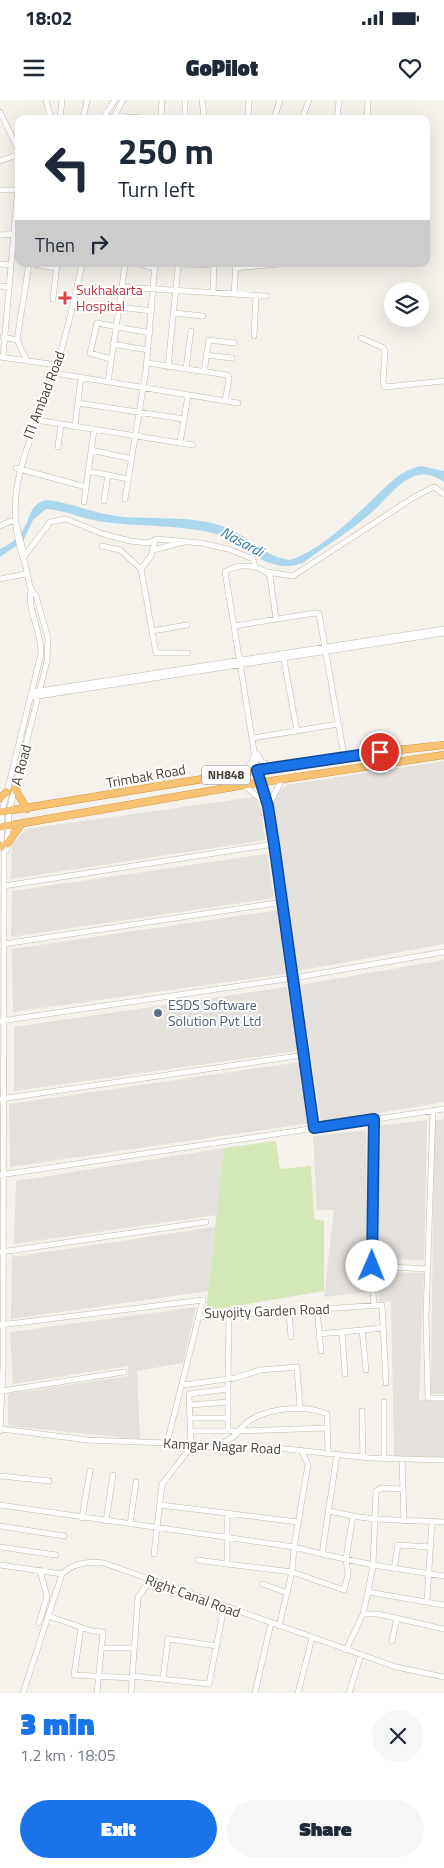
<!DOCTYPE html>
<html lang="en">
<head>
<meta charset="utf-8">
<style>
  :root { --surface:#fff; --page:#f6f6f7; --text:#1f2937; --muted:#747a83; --accent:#1a73e8 }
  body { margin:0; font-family:"Titillium Web",sans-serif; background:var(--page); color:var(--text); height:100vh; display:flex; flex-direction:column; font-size:19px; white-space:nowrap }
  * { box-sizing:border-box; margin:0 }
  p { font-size:16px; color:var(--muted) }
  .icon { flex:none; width:28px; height:28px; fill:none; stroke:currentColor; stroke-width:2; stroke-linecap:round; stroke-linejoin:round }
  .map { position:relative; height:1593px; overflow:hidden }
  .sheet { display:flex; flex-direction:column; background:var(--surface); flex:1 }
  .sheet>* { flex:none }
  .banner { position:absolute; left:15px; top:15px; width:415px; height:152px; border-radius:10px; box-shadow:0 5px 20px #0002; background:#fff; color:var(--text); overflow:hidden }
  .buttons { position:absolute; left:384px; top:182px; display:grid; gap:10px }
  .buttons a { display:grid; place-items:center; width:45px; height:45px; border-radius:50%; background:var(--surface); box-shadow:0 5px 20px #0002; font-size:25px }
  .pin { position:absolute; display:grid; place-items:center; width:42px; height:42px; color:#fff; margin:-21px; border:2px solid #fff; border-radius:50%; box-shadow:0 1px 5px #0007 }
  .me { position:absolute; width:55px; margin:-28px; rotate:1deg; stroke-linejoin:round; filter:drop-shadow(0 0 4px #0008) }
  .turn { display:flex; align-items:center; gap:18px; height:105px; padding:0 20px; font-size:22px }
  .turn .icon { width:65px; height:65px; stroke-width:2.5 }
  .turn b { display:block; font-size:35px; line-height:42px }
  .then { display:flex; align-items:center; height:48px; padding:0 20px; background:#0003; gap:10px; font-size:19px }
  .round { display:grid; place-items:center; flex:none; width:52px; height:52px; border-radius:26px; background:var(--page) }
  .summary { display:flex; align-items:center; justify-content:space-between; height:85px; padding:0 20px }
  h1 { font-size:30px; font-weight:800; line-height:38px; color:var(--accent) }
  .cta { display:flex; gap:10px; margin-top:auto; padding:10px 20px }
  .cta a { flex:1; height:58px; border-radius:30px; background:var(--accent); color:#fff; font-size:20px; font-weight:800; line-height:58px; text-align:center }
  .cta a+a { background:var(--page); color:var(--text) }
  .status { display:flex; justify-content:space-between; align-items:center; height:35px; padding:0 25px; background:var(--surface); direction:ltr }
  .status svg { height:14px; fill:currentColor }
  header { display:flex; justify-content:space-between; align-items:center; height:65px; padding:0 20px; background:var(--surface); font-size:22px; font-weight:800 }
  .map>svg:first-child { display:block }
  .industrial { fill:#e4e0dc }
  .green { fill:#d4e7b6 }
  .water { fill:#abd7ee }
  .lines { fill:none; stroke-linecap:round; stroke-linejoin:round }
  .minor-casing { stroke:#c0b8ae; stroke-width:6 }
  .highway-casing { stroke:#d79743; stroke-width:8 }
  .minor { stroke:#fff; stroke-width:5 }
  .highway { stroke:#f7c373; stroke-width:7 }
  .route-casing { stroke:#114b97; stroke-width:12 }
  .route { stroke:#1a73e8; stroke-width:9 }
  .health-dot { fill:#e0444e; stroke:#fff; stroke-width:2 }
  .service-dot { fill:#5c6f8a; stroke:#fff; stroke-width:2 }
  .labels { text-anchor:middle; stroke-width:4; stroke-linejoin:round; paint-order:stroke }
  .shield { fill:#fff; stroke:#807a74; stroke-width:1 }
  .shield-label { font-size:12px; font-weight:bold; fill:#494139 }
  .health-label { font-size:14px; fill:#be3a42; stroke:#fff; text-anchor:start }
  .street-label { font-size:14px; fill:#494139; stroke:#fff }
  .service-label { font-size:14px; fill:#4e5e75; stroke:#fff; text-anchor:start }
  .water-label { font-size:15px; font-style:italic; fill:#3279a1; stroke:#fff }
</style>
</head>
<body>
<div class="status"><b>18:02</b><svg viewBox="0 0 49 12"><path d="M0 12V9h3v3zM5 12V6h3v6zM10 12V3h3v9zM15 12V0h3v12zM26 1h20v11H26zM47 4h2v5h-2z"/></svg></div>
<header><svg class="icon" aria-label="menu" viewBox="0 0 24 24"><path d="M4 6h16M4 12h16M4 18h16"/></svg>GoPilot<svg class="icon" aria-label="heart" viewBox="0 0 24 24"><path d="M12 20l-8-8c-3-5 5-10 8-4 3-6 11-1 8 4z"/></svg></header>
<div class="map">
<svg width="444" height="1593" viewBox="0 0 444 1593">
  <rect width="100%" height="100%" fill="#f5f1eb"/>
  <path class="industrial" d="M 444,661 L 444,844 L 298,871 L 273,699 L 286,685 Z
    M 254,697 L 261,708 L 265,740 L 11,779 L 12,744 L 26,729 Z
    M 267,754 L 274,798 L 11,837 L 12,791 Z
    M 279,810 L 285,874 L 13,912 L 12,849 Z
    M 444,860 L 444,1002 L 321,1023 L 300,885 Z
    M 287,887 L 298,951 L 14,991 L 14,927 Z
    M 300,962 L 310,1023 L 10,1067 L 9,1004 Z
    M 444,1019 L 444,1294 L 431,1294 L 434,1021 Z
    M 427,1020 L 424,1160 L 375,1159 L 377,1026 Z
    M 366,1030 L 368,1192 L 324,1197 L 334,1110 L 317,1110 L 313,1036 Z
    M 224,1048 L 217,1115 L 14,1144 L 16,1081 Z
    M 215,1127 L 208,1191 L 11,1219 L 12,1157 Z
    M 378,1172 L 424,1173 L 419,1300 L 444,1301 L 444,1358 L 394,1356 L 391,1202 L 379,1201 Z
    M 196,1207 L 183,1263 L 137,1271 L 140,1339 L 8,1326 L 8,1294 L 128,1276 L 128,1266 L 13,1284 L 10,1232 Z"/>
  <path class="green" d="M 276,1041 L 280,1069 L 311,1066 L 314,1119 L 324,1121 L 324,1191 L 206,1211 L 224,1048 Z"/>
  <path class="water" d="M 421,366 L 444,371 L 444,382 C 412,359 393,394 371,413 C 351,431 325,446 303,463 C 284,470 266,464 249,452 C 244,449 241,443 235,440 C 193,423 142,428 98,421 C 80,418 65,410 46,409 L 33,420 L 23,441 L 0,457 L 0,449 C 8,446 17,439 22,431 C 32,417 27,408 45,400 C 70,402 92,413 116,416 C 151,420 188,415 222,426 C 246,434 264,457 289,460 C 318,452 346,424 368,404 C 384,389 399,370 421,366 Z"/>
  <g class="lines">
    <g class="minor-casing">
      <path id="minor" d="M 46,0 L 51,19
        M 202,0 L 204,17
        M 0,12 L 19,51
        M 114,16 L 145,18 L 248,18 L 249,0
        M 161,17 L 162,0
        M 185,17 L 185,0
        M 113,18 L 123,0
        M 60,19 L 62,0
        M 83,19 L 87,0
        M 102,19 L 115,0
        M 274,19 L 280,0
        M 302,19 L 309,0
        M 337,19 L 339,0
        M 367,19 L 368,0
        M 0,61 L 19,54
        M 0,90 L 18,90
        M 0,135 L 19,134
        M 0,164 L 11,165
        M 33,164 L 56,168
        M 100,164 L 110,164
        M 139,164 L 155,168
        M 183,164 L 214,165
        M 235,168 L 279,164
        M 0,186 L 9,187
        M 122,187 L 125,164
        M 213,193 L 214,164
        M 234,194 L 236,164
        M 53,199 L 57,164
        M 119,207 L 152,211
        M 175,213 L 203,216
        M 254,236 L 256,196
        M 3,237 L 17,240
        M 361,238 L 382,247 L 385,250 L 383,282 L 385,287 L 444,281
        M 113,244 L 148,250
        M 206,255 L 232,258
        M 0,257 L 57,265
        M 3,257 L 19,74
        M 111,259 L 90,253 L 97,223 L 150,233
        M 27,261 L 17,240 L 29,164
        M 147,263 L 227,275 L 229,278 L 225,301
        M 168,267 L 178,167 L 181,164
        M 186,269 L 191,231
        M 204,272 L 209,240 L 234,243
        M 54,273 L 238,303
        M 108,282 L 122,187 L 266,196
        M 78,303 L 184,319
        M 36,320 L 193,345
        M 75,327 L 81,277
        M 180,343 L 188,295
        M 58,347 L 61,324
        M 91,350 L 132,359
        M 16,368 L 86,387
        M 88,371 L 128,379
        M 125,399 L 146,270 L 155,164
        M 104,401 L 108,375
        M 84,402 L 94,330
        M 11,421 L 16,423 L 24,454
        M 0,426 L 11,421
        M 102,446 L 120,450 L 141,469 L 156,553 L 188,553
        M 153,450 L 184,442
        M 23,458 L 50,422 L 66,419 L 103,434 L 130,441 L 148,443 L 157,439 L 201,443 L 228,449 L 253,459 L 255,467
        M 141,469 L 151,456 L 155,440
        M 267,472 L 293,476 L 416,396 L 434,387 L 444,394
        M 0,479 L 26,474
        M 234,526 L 225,472 C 237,463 260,464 270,476 L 276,519
        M 152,531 L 187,525
        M 283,555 L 297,631
        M 33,592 L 444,529
        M 32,597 L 444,533
        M 253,638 L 338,624
        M 257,654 L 262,662 L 273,667
        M 244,672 L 252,662 L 254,655
        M 244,685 L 268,706 L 282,680
        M 1,748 L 2,712 L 41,554 C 42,532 27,511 31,490
        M 4,786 L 274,744
        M 4,844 L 283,802
        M 0,921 L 293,878 L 444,852
        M 0,999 L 304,955
        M 433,1010 L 426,1217 L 428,1298 L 444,1298
        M 314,1028 L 274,744 L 268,706 L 257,670 L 234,526 L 315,513 L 319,514 L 344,656
        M 0,1075 L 444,1009
        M 1,1152 L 206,1122
        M 372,1166 L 428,1169
        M 373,1188 L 374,1019
        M 373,1192 L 374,1205
        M 317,1210 L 321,1251
        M 289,1212 L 291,1237
        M 199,1217 L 382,1205 L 386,1283
        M 0,1225 L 203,1200 L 167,1343
        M 362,1230 L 366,1270
        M 342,1232 L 345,1274
        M 319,1234 L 383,1228
        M 182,1285 L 235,1278 L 260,1270 L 297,1267 L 300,1308
        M 2,1291 L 124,1272
        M 190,1305 L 228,1302
        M 362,1311 L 363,1357
        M 190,1318 L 228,1318
        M 1,1329 L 88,1340 L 167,1343 L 189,1347 L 287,1349 L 370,1358 L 444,1360
        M 228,1330 L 228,1283 L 230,1278 L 228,1278 L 229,1215
        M 0,1331 L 3,1269 L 4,753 L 7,749 L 9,711 L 47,561 L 48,538 L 36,496 C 26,485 29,471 23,458 C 0,390 32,341 53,278 C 65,240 74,203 82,164
        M 190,1331 L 239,1331 C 255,1308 303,1303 327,1314 L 328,1353
        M 217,1347 C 224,1341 235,1338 239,1331 L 327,1328
        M 384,1358 L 384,1302
        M 402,1359 L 404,1421
        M 0,1376 L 49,1381
        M 402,1389 L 382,1388 L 376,1391 L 373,1465 L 444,1476
        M 0,1405 L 294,1447 L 308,1364 L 301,1350
        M 160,1405 L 298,1422
        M 329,1411 L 353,1416 L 346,1459 L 348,1475 L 344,1490 L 292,1472 L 294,1447 L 322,1454 L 337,1354
        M 227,1413 L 227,1464 L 292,1472 L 279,1526
        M 353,1416 L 374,1419 L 444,1422
        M 82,1418 L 90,1371
        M 106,1421 L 113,1375
        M 130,1424 L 136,1382
        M 0,1426 L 64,1436
        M 0,1447 L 56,1455
        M 154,1454 L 162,1384 L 191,1347 L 189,1294 L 228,1289
        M 322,1454 L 373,1465 L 368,1492 L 444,1505
        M 198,1460 L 227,1464
        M 0,1465 L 62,1474
        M 394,1469 L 398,1445 L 430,1447
        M 263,1484 L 287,1493
        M 427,1501 L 432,1421
        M 363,1514 L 378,1514 L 444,1529
        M 48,1516 L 92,1531 L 103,1532 L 97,1593
        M 39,1523 L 47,1497 L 40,1470
        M 81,1528 L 74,1575 L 132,1578
        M 392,1541 L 397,1518
        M 102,1548 L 133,1548
        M 346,1550 L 363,1514 L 368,1492
        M 132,1576 L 209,1584 L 224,1507
        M 163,1579 L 168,1539 L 217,1546
        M 23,1593 L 62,1474 C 74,1463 89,1461 104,1463 L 396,1567 L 444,1577
        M 131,1593 L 138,1497 L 150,1481
        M 255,1593 L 271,1523
        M 298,1593 L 312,1538
        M 349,1593 L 361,1555"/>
    </g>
    <g class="highway-casing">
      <path id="highway" d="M 15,689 L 27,709
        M 0,698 L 7,692
        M 0,712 L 344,656 L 444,645
        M 0,727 L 244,685 L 444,655
        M 7,744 L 22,723
        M 0,745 L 1,746"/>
    </g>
    <use href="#minor" class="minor"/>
    <use href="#highway" class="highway"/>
  </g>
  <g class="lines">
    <g class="route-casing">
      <path id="route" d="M 372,1166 L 374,1019 L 314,1028 L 274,744 L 268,706 L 257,670 L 380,652"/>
    </g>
    <use href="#route" class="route"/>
  </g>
  <path class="health-dot" d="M62.5 190.5h5v5h5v5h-5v5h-5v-5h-5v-5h5z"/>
  <circle class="service-dot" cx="158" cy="913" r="5"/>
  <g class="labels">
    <rect class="shield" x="202" y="665.5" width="48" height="19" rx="4"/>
    <g class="shield-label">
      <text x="226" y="679">NH848</text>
    </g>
    <g class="health-label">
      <text x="76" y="195">Sukhakarta<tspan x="76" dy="16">Hospital</tspan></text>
    </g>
    <g class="street-label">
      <text transform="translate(44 295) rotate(-69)" y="5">ITI Ambad Road</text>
      <text transform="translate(21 665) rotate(-75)" y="5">A Road</text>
      <text transform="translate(146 676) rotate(-10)" y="5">Trimbak Road</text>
      <text transform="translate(267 1211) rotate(-2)" y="5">Suyojity Garden Road</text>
      <text transform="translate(222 1346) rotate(3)" y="5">Kamgar Nagar Road</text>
      <text transform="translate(193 1496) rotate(20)" y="5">Right Canal Road</text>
    </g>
    <g class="service-label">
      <text x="168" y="910">ESDS Software<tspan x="168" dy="16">Solution Pvt Ltd</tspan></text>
    </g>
    <g class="water-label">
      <text transform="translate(242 442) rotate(28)" y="5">Nasardi</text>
    </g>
  </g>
</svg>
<div class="buttons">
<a><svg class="icon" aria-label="layers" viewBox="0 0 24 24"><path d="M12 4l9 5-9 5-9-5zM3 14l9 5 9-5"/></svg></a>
</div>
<div class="pin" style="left:380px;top:652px;background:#d93025"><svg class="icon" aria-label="arrive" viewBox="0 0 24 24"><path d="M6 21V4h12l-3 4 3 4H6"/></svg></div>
<svg class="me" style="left:372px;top:1166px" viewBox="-20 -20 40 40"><circle r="19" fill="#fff"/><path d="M0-13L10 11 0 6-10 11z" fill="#1a73e8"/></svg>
<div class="banner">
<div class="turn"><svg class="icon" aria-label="left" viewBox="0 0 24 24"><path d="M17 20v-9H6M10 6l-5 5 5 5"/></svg><div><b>250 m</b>Turn left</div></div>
<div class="then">Then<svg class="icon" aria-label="right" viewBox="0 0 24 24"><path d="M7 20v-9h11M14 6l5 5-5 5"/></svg></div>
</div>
</div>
<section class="sheet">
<div class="summary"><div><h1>3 min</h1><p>1.2 km · 18:05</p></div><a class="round"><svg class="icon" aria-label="close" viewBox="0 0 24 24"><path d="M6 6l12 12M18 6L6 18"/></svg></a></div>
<div class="cta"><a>Exit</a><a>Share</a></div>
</section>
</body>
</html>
